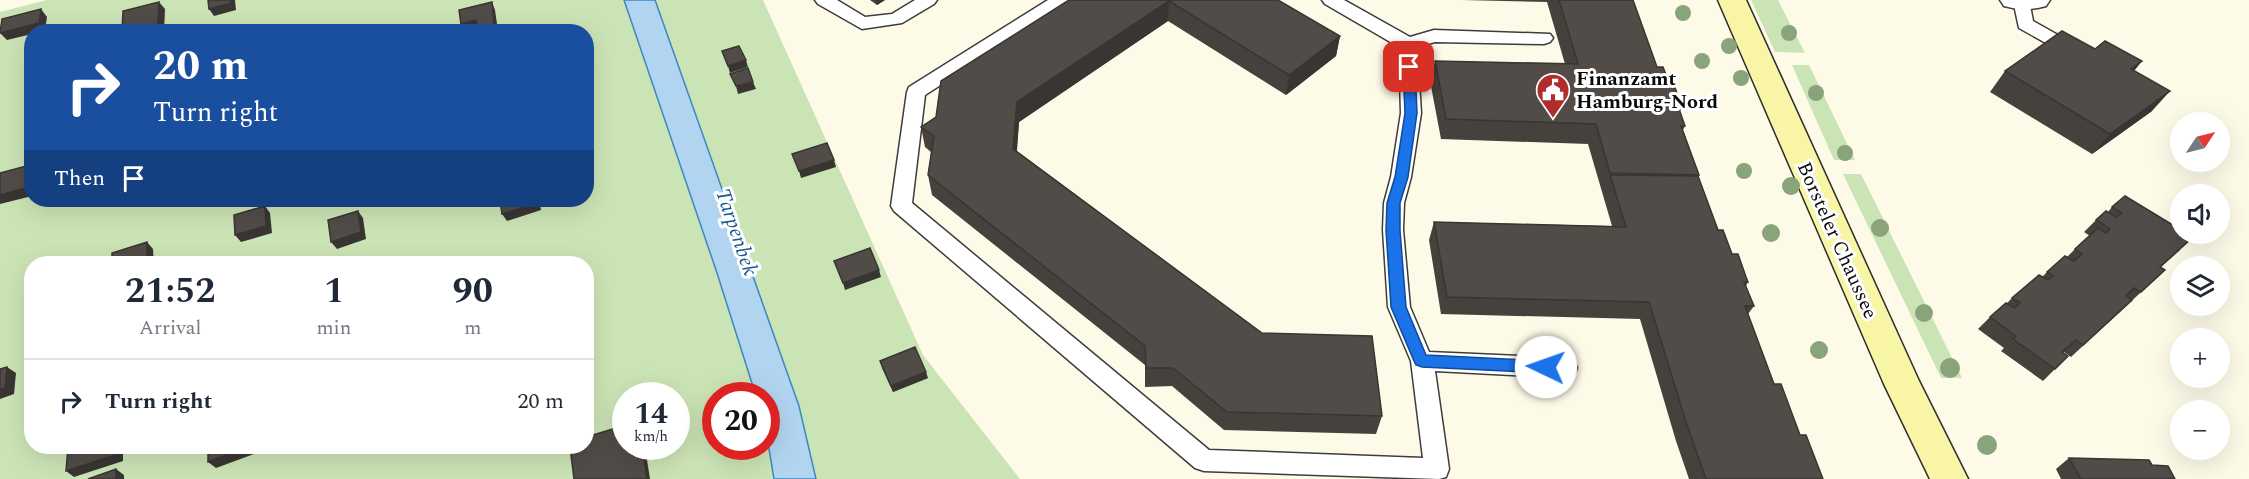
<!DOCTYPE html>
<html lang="en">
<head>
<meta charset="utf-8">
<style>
  :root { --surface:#fff; --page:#f6f6f7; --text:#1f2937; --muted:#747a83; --line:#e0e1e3 }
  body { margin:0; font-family:Spectral,serif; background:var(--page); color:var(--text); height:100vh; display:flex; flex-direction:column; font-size:22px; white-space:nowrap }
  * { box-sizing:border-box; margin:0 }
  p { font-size:20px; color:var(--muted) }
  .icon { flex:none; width:33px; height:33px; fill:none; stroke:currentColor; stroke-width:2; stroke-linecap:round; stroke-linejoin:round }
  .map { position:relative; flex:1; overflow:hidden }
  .panel { position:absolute; left:24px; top:256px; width:570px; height:198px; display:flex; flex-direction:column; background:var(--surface); border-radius:24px; box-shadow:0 6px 24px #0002 }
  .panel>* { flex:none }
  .banner { position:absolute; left:24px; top:24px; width:570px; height:183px; border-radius:24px; box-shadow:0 6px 24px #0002; background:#1a4fa0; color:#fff; overflow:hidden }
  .needle { width:39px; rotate:55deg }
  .controls { position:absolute; left:2170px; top:112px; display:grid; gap:12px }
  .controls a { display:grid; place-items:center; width:60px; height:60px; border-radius:50%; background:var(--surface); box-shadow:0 6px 24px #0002; font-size:30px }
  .speed { position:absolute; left:612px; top:382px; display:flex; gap:12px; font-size:30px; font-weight:700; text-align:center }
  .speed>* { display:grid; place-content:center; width:78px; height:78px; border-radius:50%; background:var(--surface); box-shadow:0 6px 24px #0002; line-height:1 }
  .speed small { font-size:15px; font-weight:400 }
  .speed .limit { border:9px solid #d22; background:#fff; color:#111 }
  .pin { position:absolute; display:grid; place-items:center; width:51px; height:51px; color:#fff; margin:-26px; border-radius:12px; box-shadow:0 3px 9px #0006 }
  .me { position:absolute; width:66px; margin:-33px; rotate:273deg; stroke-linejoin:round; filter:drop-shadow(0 0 4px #0008) }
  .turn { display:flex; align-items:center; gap:21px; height:126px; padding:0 30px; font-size:27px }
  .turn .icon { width:78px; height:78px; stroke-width:2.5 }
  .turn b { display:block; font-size:42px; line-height:51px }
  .then { display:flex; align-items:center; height:57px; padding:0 30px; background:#0003; gap:12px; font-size:22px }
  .eta { display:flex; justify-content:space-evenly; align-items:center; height:102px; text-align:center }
  .eta b { font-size:36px; font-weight:700; line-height:42px }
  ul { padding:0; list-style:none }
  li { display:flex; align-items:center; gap:18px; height:84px; padding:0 30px; border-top:2px solid var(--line) }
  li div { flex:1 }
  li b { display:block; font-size:22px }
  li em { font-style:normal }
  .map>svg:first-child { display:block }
  .green { fill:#cbe4b5; fill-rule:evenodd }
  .water { fill:#b1d5f1; stroke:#3d86c3; stroke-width:1.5 }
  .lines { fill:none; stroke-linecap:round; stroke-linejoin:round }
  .lane-casing { stroke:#3d3d3d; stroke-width:3 }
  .street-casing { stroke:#3d3d3d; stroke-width:3 }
  .secondary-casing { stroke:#2c2c2c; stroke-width:3 }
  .lane { fill:#fff; fill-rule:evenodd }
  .street { fill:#fff; fill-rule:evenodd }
  .secondary { fill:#f9f5a7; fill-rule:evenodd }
  .tree { fill:#89a37a }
  .wall { fill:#46413d }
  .shaded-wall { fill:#393532 }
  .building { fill:#514c47; stroke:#393532; stroke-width:1.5 }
  .route { fill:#1a73e8; stroke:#114b97; stroke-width:1.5 }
  .labels { text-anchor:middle; stroke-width:6; stroke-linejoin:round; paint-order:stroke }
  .poi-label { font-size:20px; font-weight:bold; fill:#0a0a0a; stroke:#fff; text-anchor:start }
  .street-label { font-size:20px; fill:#0a0a0a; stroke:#fff }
  .water-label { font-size:21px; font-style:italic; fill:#1d5891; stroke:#fff }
</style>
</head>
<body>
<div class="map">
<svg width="2249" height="479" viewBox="0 0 2249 479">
  <rect width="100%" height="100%" fill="#fefae8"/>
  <path class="green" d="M 47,0 L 763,0 L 923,355 L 1020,479 L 0,479 L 0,12 ZM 32,32 L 586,32 L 586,200 L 32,200 ZM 32,264 L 586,264 L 586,447 L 32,447 ZM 626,396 L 676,396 L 676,447 L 626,447 ZM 716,396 L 766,396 L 766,447 L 716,447 Z
    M 1751,0 L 1778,0 L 1805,53 L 1775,52 Z
    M 1792,65 L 1809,65 L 1855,160 L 1834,160 Z
    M 1843,174 L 1861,174 L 1962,378 L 1941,378 Z"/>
  <path class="water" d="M 624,0 L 655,0 L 799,406 L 816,479 L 774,479 L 767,437 L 766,396 L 756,396 L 717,273 Z"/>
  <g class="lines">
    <g class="lane-casing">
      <path id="lane" d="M 815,0 L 837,0 L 865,17 L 892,14 L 915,0 L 937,0 L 934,4 L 902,23 L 862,29 L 818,4 Z
        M 1048,0 L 1070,0 L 1067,4 L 925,95 L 912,203 L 1209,450 L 1423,458 L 1411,361 L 1388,307 L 1383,230 L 1384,203 L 1391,177 L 1401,113 L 1399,47 L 1325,4 L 1322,0 L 1344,0 L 1410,37 L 1434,30 L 1550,34 L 1553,38 L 1550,42 L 1544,44 L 1435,42 L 1417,47 L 1421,113 L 1411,177 L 1404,203 L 1403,230 L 1410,307 L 1429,352 L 1566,358 L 1574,361 L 1577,368 L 1574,375 L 1566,378 L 1435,371 L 1449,469 L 1446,477 L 1439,479 L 1204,471 L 1195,468 L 894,211 L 891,206 L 907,92 L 909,87 Z
        M 2013,0 L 2029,0 L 2033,21 L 2081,48 L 2084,52 L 2081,56 L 2069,56 L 2019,28 Z"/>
    </g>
    <g class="street-casing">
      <path id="street" d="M 2000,0 L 2050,0 L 2046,6 C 2032,10 2018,10 2004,6 Z"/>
    </g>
    <g class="secondary-casing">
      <path id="secondary" d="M 1718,0 L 1746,0 L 1919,381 L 1968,479 L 1930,479 L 1884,384 Z"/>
    </g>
    <use href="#lane" class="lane"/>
    <use href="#street" class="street"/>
    <use href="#secondary" class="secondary"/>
  </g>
  <g class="tree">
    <circle cx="1683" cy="13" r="8"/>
    <circle cx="1789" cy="33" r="8"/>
    <circle cx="1729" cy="46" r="8"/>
    <circle cx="1702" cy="61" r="8"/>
    <circle cx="1741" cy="78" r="8"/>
    <circle cx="1816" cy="93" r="8"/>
    <circle cx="1845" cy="153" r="8"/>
    <circle cx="1744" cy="171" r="8"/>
    <circle cx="1791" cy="186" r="9"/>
    <circle cx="1880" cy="228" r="9"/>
    <circle cx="1771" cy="233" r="9"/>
    <circle cx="1924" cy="313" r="9"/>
    <circle cx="1819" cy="350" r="9"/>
    <circle cx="1950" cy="368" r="10"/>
    <circle cx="1987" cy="445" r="10"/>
  </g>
  <path class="wall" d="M 870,0 L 885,0 L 877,5 Z
    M 1069,0 L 1278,0 L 1340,36 L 1336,56 L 1286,95 L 1168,21 L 1019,122 L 1017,151 L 1262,333 L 1382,416 L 1376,434 L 1224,430 L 1172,386 L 1145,387 L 1145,365 L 932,195 L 928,175 L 931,152 L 925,147 L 921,127 L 936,117 Z
    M 1462,0 L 1633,0 L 1657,67 L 1670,85 L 1682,107 L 1680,111 L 1685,126 L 1683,130 L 1699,175 L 1698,176 L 1718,230 L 1748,282 L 1746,286 L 1754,306 L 1748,314 L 1774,384 L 1823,479 L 1689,479 L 1676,441 L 1640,319 L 1441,314 L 1429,240 L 1434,222 L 1612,226 L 1588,144 L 1441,139 L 1430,81 L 1435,61 L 1565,64 L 1547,2 Z
    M 2095,49 L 2142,61 L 2134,71 L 2152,111 L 2092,154 L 1990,92 L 2005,71 Z
    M 2112,207 L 2180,250 L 2161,267 L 2165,270 L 2071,357 L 2064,352 L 2063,353 L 2068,356 L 2043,381 L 2001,351 L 2004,348 L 1978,329 L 1990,317 L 2007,303 L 2012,298 L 2042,277 L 2047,272 L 2067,257 L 2075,249 L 2090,236 L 2084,232 L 2096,220 L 2108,212 Z
    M 880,361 L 928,378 L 893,392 L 882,368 Z
    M 2069,458 L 2152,465 L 2175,479 L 2061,479 L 2056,469 Z"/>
  <path class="shaded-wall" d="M 231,0 L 235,0 L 236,10 L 214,16 L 209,9 Z
    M 876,0 L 885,0 L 877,5 Z
    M 1169,1 L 1168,21 L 1019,122 L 1015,169 L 1013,149 L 1017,102 Z
    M 159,2 L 165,9 L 164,32 L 130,32 Z
    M 492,2 L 495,10 L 498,31 L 478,32 L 477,28 Z
    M 41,9 L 47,17 L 45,31 L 32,32 L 32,34 L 7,40 L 0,33 Z
    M 476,20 L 479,28 L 465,31 L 461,24 Z
    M 1340,36 L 1336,56 L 1286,95 L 1289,75 Z
    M 746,60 L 748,67 L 730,73 L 728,66 Z
    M 2142,61 L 2125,81 L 2131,69 Z
    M 753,82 L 756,89 L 738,94 L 736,86 Z
    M 2170,91 L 2152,111 L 2092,154 L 2110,134 Z
    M 834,160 L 836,167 L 801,178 L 799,171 Z
    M 30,165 L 32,166 L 32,196 L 0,204 L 0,195 Z
    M 537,200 L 539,200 L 541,210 L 507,221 L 502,214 Z
    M 265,206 L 270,213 L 272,233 L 241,242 L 235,235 Z
    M 358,211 L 363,218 L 366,239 L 337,249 L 331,242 Z
    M 147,242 L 153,249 L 154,264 L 134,264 Z
    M 879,270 L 881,277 L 845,290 L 843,283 Z
    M 7,367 L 16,373 L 14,394 L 0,399 L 0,389 Z
    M 926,372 L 928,378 L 893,392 L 891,386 Z
    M 115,447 L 123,447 L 123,461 L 74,477 L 66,471 Z
    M 247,447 L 253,447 L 254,454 L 216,468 L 208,462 Z
    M 642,447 L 645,447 L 650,479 L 647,479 Z
    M 116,469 L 124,475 L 124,479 L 116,479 Z"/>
  <path class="building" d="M 208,0 L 231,0 L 231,3 L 209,9 Z
    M 1069,0 L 1278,0 L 1340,36 L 1289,75 L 1169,1 L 1017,102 L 1013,149 L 1262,333 L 1372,336 L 1382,416 L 1227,412 L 1173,368 L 1146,368 L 1145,346 L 928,175 L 934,136 L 921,127 L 936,117 L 941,81 Z
    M 1559,0 L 1633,0 L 1657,67 L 1663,67 L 1670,85 L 1674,85 L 1682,107 L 1678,106 L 1685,126 L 1681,126 L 1699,175 L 1610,173 L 1596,124 L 1446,119 L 1435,61 L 1578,64 Z
    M 159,2 L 158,24 L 130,32 L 122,32 L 123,11 Z
    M 492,2 L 494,24 L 477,28 L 476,20 L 461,24 L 459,10 Z
    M 41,9 L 39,23 L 0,33 L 2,19 Z
    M 503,26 L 505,32 L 485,32 Z
    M 2062,31 L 2095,49 L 2105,41 L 2142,61 L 2131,69 L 2170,91 L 2110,134 L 2005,71 Z
    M 739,46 L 746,60 L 728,66 L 722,51 Z
    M 748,68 L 753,82 L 736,86 L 730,74 Z
    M 827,143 L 834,160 L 799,171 L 792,154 Z
    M 30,165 L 26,188 L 0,195 L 0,173 Z
    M 1610,175 L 1698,176 L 1718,230 L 1723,230 L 1732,254 L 1738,254 L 1746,277 L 1748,282 L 1744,282 L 1754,306 L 1745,306 L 1774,384 L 1781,384 L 1800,435 L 1806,435 L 1823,479 L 1706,479 L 1687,425 L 1649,302 L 1447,297 L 1434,222 L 1626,227 Z
    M 2125,196 L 2181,230 L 2181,234 L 2188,234 L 2193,237 L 2160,267 L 2165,270 L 2141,292 L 2134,288 L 2126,296 L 2132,300 L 2083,345 L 2076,340 L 2062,352 L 2068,356 L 2055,369 L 2013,339 L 2016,336 L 1990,317 L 2006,303 L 2015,308 L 2020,303 L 2012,298 L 2039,275 L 2048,280 L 2053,276 L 2047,272 L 2065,256 L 2074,261 L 2082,254 L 2075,249 L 2098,228 L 2106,233 L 2110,229 L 2096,220 L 2106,211 L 2116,217 L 2122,213 L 2112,207 Z
    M 500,200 L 537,200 L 538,203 L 502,214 Z
    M 265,206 L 266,226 L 235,235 L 234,215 Z
    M 358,211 L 361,232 L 331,242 L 328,220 Z
    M 147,242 L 147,260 L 134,264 L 112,264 L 112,253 Z
    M 870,248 L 879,270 L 843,283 L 834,261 Z
    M 915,347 L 926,372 L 891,386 L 880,361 Z
    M 7,367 L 5,388 L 0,389 L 0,369 Z
    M 626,425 L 626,447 L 642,447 L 647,479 L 574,479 L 570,447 L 586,447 L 586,437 Z
    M 68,447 L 115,447 L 115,455 L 66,471 Z
    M 208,447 L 247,447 L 208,462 Z
    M 2069,458 L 2149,460 L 2152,465 L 2168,466 L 2175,479 L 2081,479 Z
    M 116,469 L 116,479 L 88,479 Z"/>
  <path class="route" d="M 1409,63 L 1415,67 L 1417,113 L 1408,177 L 1400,203 L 1400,230 L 1406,307 L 1426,355 L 1546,361 L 1551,363 L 1553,367 L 1551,371 L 1546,373 L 1422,367 L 1416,365 L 1414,361 L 1391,307 L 1386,230 L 1387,203 L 1395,177 L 1405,113 L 1403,67 Z"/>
  <defs>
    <g id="civic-pin" transform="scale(1.725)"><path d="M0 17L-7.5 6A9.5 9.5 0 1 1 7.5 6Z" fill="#af2e2d" stroke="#fff"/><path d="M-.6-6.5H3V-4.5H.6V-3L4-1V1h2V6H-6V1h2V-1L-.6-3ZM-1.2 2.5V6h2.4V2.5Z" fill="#fff"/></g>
  </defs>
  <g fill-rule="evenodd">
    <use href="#civic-pin" x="1553" y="90"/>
  </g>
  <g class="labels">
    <g class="poi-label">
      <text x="1576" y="85">Finanzamt<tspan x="1576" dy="23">Hamburg-Nord</tspan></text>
    </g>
    <g class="street-label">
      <text transform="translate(1838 240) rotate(66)" y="7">Borsteler Chaussee</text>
    </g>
    <g class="water-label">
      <text transform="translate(737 232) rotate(71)" y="7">Tarpenbek</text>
    </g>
  </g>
</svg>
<div class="controls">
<a><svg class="needle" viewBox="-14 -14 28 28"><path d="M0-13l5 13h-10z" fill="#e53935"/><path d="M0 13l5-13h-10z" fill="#747a83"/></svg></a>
<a><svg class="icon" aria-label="sound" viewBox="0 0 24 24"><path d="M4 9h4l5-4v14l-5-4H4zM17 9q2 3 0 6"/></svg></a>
<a><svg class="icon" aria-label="layers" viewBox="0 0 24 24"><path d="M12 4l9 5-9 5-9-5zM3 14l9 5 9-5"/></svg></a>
<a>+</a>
<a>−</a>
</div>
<div class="speed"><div>14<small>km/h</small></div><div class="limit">20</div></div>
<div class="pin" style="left:1409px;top:67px;background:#d93025"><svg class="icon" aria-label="arrive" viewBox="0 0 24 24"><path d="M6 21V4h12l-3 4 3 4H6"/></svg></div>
<svg class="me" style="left:1546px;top:367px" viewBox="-20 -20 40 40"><circle r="19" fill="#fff"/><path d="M0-13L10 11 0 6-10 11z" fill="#1a73e8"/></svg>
<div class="banner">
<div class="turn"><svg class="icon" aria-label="right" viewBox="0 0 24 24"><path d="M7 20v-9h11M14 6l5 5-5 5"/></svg><div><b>20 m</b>Turn right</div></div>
<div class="then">Then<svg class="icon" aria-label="arrive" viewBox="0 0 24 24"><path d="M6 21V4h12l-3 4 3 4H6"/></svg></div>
</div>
<section class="panel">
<div class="eta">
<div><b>21:52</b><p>Arrival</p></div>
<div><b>1</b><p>min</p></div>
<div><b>90</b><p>m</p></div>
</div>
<ul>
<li><svg class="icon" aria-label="right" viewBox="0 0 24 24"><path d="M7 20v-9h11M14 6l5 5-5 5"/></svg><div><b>Turn right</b></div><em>20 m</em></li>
</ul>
</section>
</div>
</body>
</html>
